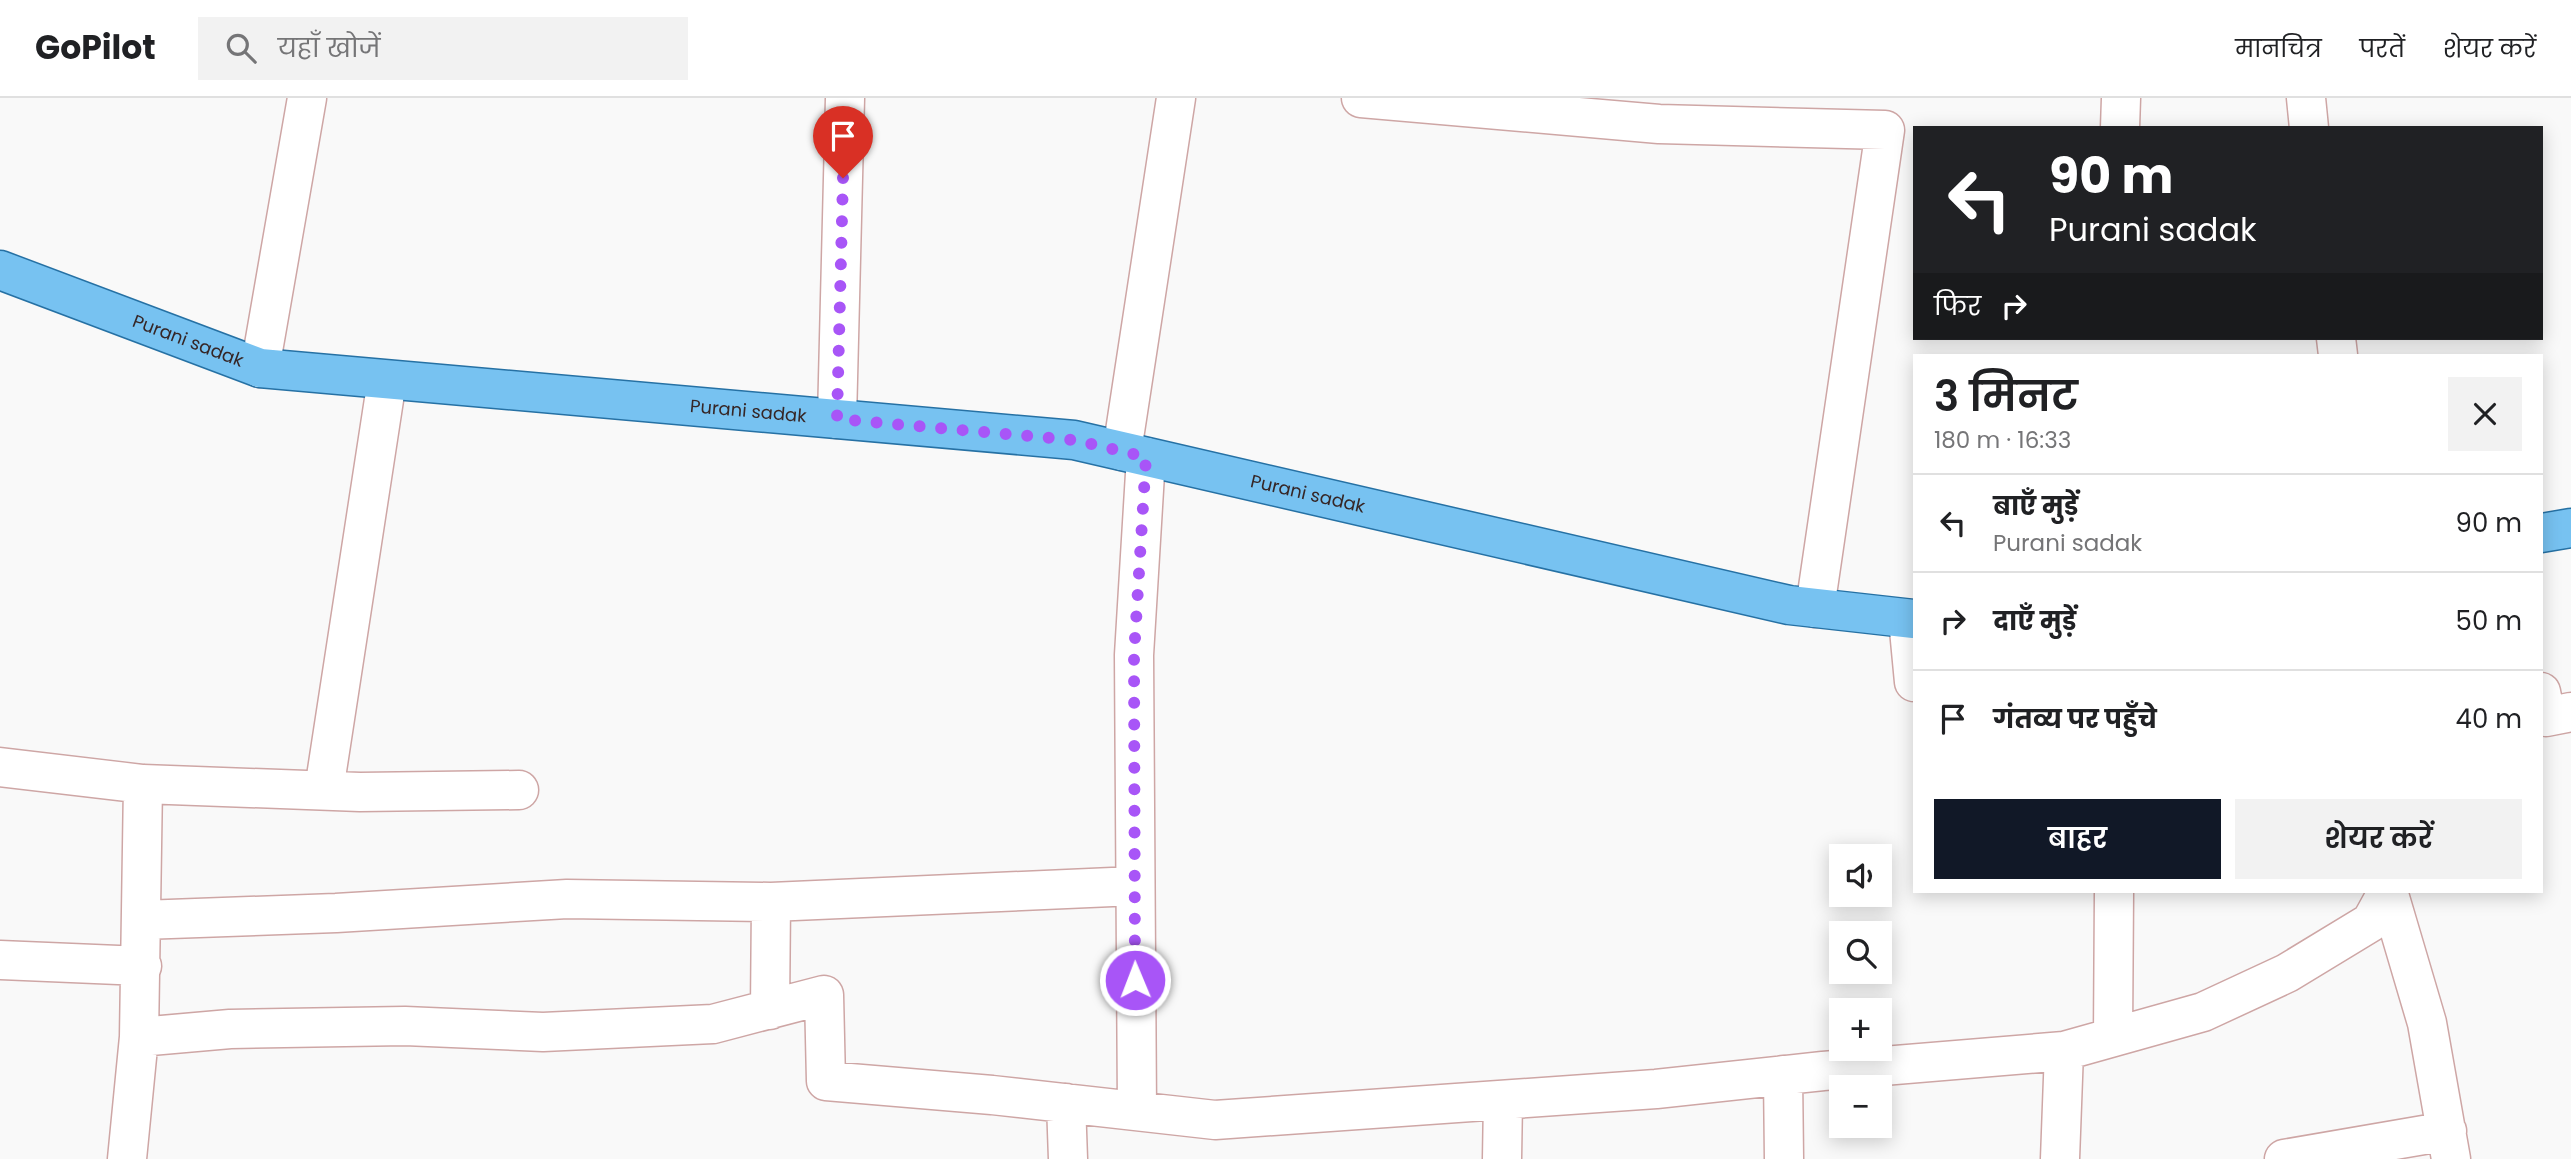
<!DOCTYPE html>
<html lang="hi">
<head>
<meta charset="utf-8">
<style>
  :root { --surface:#fff; --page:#f2f2f2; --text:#202124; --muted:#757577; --line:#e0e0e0; --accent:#111827 }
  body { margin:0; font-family:Poppins,"Noto Sans Devanagari",sans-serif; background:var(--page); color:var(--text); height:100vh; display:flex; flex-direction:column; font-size:26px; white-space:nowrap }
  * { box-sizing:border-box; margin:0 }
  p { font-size:23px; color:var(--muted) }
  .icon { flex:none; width:38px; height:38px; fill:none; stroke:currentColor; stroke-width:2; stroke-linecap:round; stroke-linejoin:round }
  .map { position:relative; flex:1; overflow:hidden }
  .drawer { position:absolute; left:1913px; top:256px; width:630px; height:539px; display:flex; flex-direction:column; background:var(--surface); border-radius:0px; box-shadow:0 4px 18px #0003 }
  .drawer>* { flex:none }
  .banner { position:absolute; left:1913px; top:28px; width:630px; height:214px; border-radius:0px; box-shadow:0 4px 18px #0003; background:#202124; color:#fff; overflow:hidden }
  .buttons { position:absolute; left:1829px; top:746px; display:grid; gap:14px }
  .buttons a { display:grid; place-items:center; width:63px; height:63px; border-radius:0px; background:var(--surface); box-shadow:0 4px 18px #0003; font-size:35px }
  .pin { position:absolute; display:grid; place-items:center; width:60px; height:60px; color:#fff; margin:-72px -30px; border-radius:50% 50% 50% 0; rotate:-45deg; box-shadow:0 0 7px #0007 }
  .pin .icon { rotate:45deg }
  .me { position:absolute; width:77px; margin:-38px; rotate:359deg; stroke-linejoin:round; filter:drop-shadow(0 0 5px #0008) }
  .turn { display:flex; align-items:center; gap:24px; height:147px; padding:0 21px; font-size:32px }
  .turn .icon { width:91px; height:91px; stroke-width:2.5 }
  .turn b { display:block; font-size:49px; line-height:60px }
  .then { display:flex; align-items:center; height:66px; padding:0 21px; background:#0003; gap:14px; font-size:26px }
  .round { display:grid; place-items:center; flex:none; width:74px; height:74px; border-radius:0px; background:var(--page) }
  .overview { display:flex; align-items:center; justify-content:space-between; height:119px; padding:0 21px }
  h1 { font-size:42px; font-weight:600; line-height:52px }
  .button { display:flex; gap:14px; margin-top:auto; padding:14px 21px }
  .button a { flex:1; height:80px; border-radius:0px; background:var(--accent); color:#fff; font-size:28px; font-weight:600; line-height:80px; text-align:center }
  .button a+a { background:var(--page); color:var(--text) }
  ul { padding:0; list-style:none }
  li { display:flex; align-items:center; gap:21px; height:98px; padding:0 21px; border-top:2px solid var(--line) }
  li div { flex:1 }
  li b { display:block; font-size:26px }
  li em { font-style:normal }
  header { display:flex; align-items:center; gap:42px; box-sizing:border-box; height:98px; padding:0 35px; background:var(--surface); border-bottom:2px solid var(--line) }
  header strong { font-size:33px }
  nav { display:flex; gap:38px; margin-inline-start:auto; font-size:24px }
  .search { width:490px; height:63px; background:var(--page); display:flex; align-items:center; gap:18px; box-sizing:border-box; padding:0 24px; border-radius:0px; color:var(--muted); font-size:26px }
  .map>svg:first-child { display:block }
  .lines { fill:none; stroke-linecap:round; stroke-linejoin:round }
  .minor-casing { stroke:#cea6a5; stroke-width:41 }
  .major-casing { stroke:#2671a4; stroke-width:41 }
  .minor { stroke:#fff; stroke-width:38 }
  .major { stroke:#77c2f1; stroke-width:38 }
  .route { stroke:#a855f7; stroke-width:12; stroke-dasharray:0 21.6 }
  .labels { text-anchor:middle; stroke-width:5; stroke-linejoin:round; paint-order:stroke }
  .street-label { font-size:18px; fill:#362626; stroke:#f9f9f9 }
</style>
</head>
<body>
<header>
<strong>GoPilot</strong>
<div class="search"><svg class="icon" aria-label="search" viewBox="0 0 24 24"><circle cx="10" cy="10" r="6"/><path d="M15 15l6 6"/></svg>यहाँ खोजें</div>
<nav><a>मानचित्र</a><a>परतें</a><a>शेयर करें</a></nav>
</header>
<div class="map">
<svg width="2571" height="1061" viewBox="0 0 2571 1061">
  <rect width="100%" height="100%" fill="#f9f9f9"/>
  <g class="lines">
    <g class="minor-casing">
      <path id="minor" d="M 1361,0 L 1659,26 L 1885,32 L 1815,510
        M 2306,0 L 2309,30
        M 2120,30 L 2121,0
        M 2336,240 L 2338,257
        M 260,270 L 307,0
        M 837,321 L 845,0
        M 1122,353 L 1176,0
        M 1908,521 L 1914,584
        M 2541,594 L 2546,619 L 2571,614
        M 0,669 L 143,686 L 360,694 L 519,692
        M 324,692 L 387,282
        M 2388,793 L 2427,925 L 2451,1061
        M 771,804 L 1135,788
        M 142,822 L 336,815 L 567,801 L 771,804 L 770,912
        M 0,862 L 142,868
        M 139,939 L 230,931 L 405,928 L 543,934 L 713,926 L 824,897 L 826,983 L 992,997 L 1215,1022 L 1656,991 L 1823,973 L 2064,953
        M 2113,939 L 2114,793
        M 1783,977 L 1784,1061
        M 1066,1005 L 1068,1061
        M 1137,1013 L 1134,557 L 1146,359
        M 127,1061 L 139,939 L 143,686
        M 1502,1061 L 1503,1002
        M 2060,1061 L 2064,953 L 2203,914 L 2287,875 L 2371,824 L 2388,793
        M 2284,1061 L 2447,1033"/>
    </g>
    <g class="major-casing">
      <g id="major">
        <path id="s1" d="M 0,172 L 260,270 L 1074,342 L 1789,507 L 1914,521"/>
        <path d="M 2541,435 L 2571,430"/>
      </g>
    </g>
    <use href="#minor" class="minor"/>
    <use href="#major" class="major"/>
  </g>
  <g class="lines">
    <path class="route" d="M 843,80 L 837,321 L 1074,342 L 1146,359 L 1134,557 L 1135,882"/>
  </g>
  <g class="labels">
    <g class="street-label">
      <text dy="6" stroke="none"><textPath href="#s1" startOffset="201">Purani sadak</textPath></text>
      <text dy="6" stroke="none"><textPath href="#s1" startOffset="768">Purani sadak</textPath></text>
      <text dy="6" stroke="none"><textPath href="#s1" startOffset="1335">Purani sadak</textPath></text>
    </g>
  </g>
</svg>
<div class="buttons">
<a><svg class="icon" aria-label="sound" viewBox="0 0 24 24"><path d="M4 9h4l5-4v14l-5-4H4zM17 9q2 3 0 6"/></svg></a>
<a><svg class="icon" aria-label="search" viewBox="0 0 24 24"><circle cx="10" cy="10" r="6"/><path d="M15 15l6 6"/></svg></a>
<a>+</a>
<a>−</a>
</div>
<div class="pin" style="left:843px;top:80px;background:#d93025"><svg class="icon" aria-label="arrive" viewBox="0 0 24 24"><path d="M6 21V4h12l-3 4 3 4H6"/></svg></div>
<svg class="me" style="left:1135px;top:882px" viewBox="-20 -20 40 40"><circle r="17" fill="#a855f7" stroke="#fff" stroke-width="3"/><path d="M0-11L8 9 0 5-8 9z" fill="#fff"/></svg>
<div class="banner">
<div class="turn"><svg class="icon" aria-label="left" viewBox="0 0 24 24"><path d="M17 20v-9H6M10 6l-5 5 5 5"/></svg><div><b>90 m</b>Purani sadak</div></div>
<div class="then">फिर<svg class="icon" aria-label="right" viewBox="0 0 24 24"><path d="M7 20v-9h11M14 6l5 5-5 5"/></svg></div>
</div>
<section class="drawer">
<div class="overview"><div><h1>3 मिनट</h1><p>180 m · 16:33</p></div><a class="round"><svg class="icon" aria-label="close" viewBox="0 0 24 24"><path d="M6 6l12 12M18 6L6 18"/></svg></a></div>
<ul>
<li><svg class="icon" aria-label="left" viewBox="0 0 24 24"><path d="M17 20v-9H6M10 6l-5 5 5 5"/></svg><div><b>बाएँ मुड़ें</b><p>Purani sadak</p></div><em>90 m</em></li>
<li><svg class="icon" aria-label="right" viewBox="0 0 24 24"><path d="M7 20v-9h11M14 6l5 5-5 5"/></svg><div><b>दाएँ मुड़ें</b></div><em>50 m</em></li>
<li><svg class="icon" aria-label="arrive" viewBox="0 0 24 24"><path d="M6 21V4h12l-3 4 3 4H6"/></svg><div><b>गंतव्य पर पहुँचे</b></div><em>40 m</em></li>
</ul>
<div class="button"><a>बाहर</a><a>शेयर करें</a></div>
</section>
</div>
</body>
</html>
